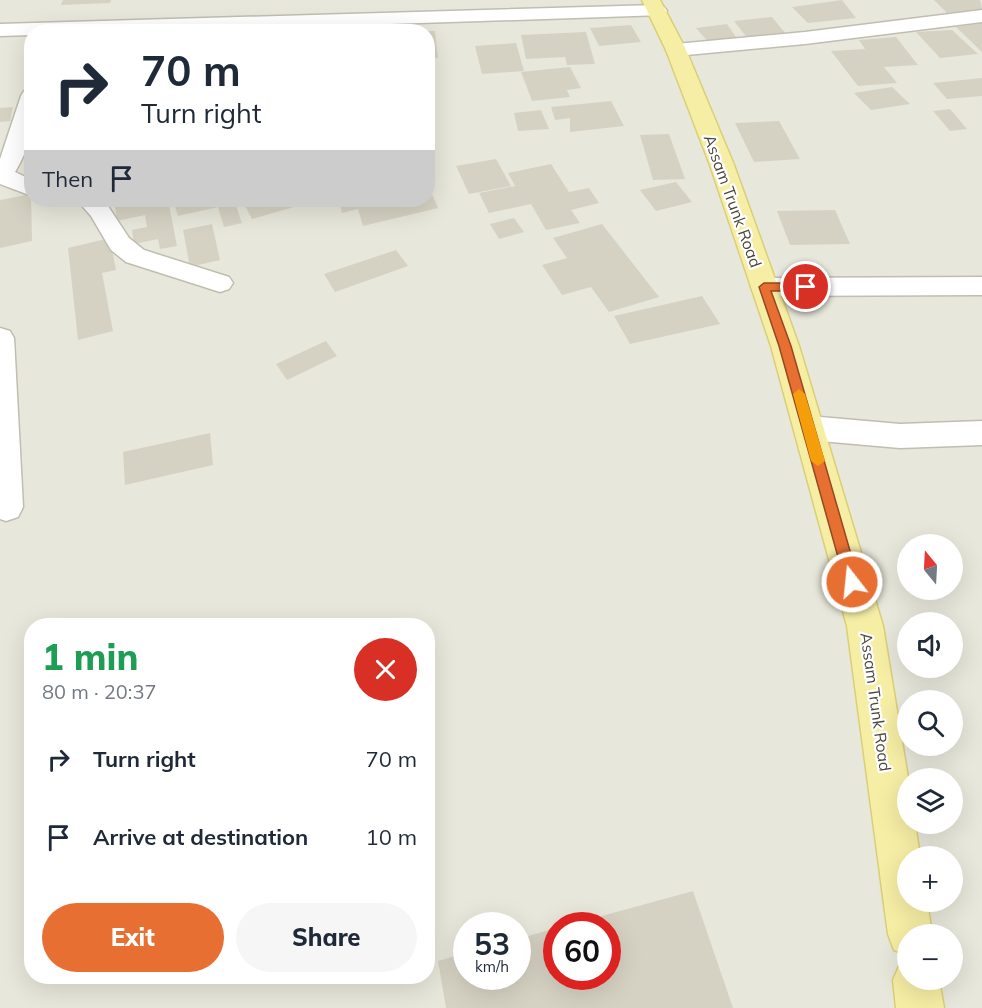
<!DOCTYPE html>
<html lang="en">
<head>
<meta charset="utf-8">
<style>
  :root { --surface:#fff; --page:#f6f6f7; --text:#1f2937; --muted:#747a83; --accent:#e76f32 }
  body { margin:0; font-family:Mulish,sans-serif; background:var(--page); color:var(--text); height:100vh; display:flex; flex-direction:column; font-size:22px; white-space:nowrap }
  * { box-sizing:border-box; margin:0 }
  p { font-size:20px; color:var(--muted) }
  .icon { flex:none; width:33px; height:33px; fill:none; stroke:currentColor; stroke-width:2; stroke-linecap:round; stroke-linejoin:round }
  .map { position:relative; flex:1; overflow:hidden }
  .drawer { position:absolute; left:24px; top:618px; width:411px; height:366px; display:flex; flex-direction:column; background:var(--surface); border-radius:24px; box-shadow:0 6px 24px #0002 }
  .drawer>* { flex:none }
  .hud { position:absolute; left:24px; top:24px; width:411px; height:183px; border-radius:24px; box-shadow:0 6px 24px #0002; background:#fff; color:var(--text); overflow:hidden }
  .needle { width:39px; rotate:342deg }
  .tools { position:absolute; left:897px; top:534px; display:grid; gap:12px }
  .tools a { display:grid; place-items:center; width:66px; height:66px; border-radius:50%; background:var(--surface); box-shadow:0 6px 24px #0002; font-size:30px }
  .speed { position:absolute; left:453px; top:912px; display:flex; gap:12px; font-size:30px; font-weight:700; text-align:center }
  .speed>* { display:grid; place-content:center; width:78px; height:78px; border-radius:50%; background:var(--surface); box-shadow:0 6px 24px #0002; line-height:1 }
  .speed small { font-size:15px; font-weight:400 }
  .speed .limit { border:9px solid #d22; background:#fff; color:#111 }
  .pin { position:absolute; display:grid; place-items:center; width:51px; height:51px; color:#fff; margin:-26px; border:3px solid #fff; border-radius:50%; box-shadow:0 2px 6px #0007 }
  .me { position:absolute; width:66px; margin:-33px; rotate:344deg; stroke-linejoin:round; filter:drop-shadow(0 0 4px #0008) }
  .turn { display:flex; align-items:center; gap:21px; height:126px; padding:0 18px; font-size:27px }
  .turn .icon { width:78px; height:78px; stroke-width:2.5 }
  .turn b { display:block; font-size:42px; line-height:51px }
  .then { display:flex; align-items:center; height:57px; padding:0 18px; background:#0003; gap:12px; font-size:22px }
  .round { display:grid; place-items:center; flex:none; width:63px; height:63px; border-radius:32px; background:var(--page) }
  .overview { display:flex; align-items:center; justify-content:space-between; height:102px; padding:0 18px }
  h1 { font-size:36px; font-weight:800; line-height:45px; color:#1e9e55 }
  .primary-button { display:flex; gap:12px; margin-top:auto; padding:12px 18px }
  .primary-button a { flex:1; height:69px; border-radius:36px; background:var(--accent); color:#fff; font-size:24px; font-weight:800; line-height:69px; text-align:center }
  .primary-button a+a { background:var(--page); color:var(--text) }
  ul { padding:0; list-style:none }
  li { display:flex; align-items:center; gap:18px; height:78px; padding:0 18px }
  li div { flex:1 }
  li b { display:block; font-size:22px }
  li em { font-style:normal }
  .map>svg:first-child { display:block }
  .residential { fill:#e8e7db; fill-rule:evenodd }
  .building { fill:#d6d2c3 }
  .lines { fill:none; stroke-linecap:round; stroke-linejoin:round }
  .minor-casing { stroke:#c0beb0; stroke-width:3 }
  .major-casing { stroke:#dacf76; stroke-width:3 }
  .minor { fill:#fff; fill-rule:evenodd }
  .major { fill:#f6eea5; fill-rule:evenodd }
  .route { fill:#e76f32; stroke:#964820; stroke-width:1.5 }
  .slow { fill:#f59e0b }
  .labels { text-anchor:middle; stroke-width:4.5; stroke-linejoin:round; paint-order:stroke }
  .street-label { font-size:16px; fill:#49463b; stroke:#fff }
</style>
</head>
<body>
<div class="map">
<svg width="982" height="1008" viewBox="0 0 982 1008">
  <rect width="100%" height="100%" fill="#f5f4ed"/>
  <path class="residential" d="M 0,0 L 982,0 L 982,1008 L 0,1008 ZM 32,32 L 428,32 L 428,200 L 32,200 ZM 908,544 L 952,544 L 952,590 L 908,590 ZM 908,622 L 952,622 L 952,668 L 908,668 ZM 32,626 L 428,626 L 428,976 L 32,976 ZM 908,700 L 952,700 L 952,746 L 908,746 ZM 908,778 L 952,778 L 952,824 L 908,824 ZM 908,856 L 952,856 L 952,902 L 908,902 ZM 466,926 L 518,926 L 518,976 L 466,976 ZM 556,926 L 608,926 L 608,976 L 556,976 ZM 908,934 L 952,934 L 952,980 L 908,980 Z"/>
  <path class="building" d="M 63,0 L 111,0 L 110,3 L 61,5 Z
    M 842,0 L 856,18 L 808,23 L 792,7 Z
    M 934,0 L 980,0 L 982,9 L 947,13 Z
    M 772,17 L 786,34 L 748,39 L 734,21 Z
    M 982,23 L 982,52 L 956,27 Z
    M 727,24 L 738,40 L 709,43 L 696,28 Z
    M 631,25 L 641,42 L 599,46 L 590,28 Z
    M 952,30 L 978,54 L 940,58 L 916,32 Z
    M 428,31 L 435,31 L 438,58 L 428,59 Z
    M 586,32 L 595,64 L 567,65 L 565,57 L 526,59 L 521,35 Z
    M 896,37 L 918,65 L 884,67 L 897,83 L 858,86 L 831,51 L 865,49 L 859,40 Z
    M 516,43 L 524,71 L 482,74 L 475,46 Z
    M 570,67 L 581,88 L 567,90 L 570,97 L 532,101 L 521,72 Z
    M 982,78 L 982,96 L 947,99 L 933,83 Z
    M 892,87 L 910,104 L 871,110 L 854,93 Z
    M 611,101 L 624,126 L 570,132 L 570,118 L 555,120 L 551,107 Z
    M 13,107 L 10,121 L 0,122 L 0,108 Z
    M 950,109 L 967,129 L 950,131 L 933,111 Z
    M 541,110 L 549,129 L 518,131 L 514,113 Z
    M 779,121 L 800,159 L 754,162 L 735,123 Z
    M 669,134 L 685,179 L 653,180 L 640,135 Z
    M 496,159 L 511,186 L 469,194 L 456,166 Z
    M 551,164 L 569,192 L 589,188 L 599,203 L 571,210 L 580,223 L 546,230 L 531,204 L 489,213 L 479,193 L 515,186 L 508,173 Z
    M 676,182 L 692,202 L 656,211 L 640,190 Z
    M 428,185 L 438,208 L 363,226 L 358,209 L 342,213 L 339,200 L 428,200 Z
    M 31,194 L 32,241 L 0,248 L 0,200 Z
    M 114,200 L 168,200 L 177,246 L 160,249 L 158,239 L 134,244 L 132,230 L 147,227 L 145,215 L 117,221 Z
    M 173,200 L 234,200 L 242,223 L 224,227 L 218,207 L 178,216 Z
    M 242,200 L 318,200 L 252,219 Z
    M 835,210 L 850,244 L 790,245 L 777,211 Z
    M 514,218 L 524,232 L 499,239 L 490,224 Z
    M 212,224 L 220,260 L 190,267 L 183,230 Z
    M 602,224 L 659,297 L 609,312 L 591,287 L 562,295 L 542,265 L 567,258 L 553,238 Z
    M 110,238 L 116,270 L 102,273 L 113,331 L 78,340 L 68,248 Z
    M 396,250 L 408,266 L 335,292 L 324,274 Z
    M 702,296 L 720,324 L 630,344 L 614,316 Z
    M 326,341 L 337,356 L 287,380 L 276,364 Z
    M 210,433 L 213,465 L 125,485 L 123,452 Z
    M 693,891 L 733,1008 L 446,1008 L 438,961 L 466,953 L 466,976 L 518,976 L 518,939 L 556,928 L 556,976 L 608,976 L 608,926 L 569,925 Z"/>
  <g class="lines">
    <g class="minor-casing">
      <path id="minor" d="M 657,5 L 664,7 L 667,11 L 664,15 L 152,32 L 32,32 L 32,35 L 0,36 L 0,24 Z
        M 982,10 L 982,22 L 805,44 L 676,56 L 669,54 L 666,50 L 669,46 L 676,44 L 805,32 Z
        M 32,90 C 32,122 33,143 15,172 L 32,180 L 32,196 L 0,184 L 0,159 L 21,96 L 24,91 Z
        M 77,200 L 104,200 L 129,238 L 144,250 L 229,277 L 233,283 L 229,289 L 220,292 L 126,262 L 111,250 L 91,216 Z
        M 982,277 L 982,295 L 764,296 L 754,294 L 751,287 L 754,280 L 764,278 Z
        M 0,328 L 10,331 L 14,338 L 23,507 L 18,517 L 6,521 L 0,519 Z
        M 809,416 L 900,424 L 982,421 L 982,445 L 900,448 L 809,440 L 798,437 L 794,428 L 798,419 Z"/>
    </g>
    <g class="major-casing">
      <path id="major" d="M 642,0 L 660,0 L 686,50 L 734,165 L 799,346 L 883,626 L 908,778 L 908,824 L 915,824 L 920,856 L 908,856 L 908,902 L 927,902 L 932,934 L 908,934 L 908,955 L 894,950 L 888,934 L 847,626 L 771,346 L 710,165 L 666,50 Z
        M 908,960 L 908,980 L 939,980 L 944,1008 L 896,1008 L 893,980 L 900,964 Z"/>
    </g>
    <use href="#minor" class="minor"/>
    <use href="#major" class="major"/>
  </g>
  <path class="route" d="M 764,283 L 806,283 L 811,287 L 806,291 L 771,291 L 791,346 L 859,582 L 857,586 L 852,588 L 847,586 L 845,582 L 779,346 L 759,287 Z"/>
  <path class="slow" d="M 799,389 L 805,394 L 825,461 L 818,466 L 811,461 L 793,394 Z"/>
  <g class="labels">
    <g class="street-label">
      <text transform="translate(733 201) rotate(70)" y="6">Assam Trunk Road</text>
      <text transform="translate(876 702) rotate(82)" y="6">Assam Trunk Road</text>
    </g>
  </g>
</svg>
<div class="tools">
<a><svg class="needle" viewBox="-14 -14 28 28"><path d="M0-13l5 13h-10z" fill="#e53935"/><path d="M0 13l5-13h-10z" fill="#747a83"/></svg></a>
<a><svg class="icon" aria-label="sound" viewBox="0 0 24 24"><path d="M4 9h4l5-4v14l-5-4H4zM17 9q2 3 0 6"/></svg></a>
<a><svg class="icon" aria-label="search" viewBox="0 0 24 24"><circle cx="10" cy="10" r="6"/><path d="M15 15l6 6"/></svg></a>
<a><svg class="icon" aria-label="layers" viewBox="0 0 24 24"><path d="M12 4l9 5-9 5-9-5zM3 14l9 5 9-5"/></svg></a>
<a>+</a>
<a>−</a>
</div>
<div class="speed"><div>53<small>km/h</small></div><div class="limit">60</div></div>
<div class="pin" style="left:806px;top:287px;background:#d93025"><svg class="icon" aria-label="arrive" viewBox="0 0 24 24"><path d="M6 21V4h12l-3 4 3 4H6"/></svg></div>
<svg class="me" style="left:852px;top:582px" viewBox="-20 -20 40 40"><circle r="17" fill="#e76f32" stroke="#fff" stroke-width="3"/><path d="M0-11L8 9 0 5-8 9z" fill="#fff"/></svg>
<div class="hud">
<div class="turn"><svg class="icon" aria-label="right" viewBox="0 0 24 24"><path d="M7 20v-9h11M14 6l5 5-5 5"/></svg><div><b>70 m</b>Turn right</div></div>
<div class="then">Then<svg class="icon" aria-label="arrive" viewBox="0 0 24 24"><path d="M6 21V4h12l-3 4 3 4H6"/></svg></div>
</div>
<section class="drawer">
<div class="overview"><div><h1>1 min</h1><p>80 m · 20:37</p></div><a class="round" style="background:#d93025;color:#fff"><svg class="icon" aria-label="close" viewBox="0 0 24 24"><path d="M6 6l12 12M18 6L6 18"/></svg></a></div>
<ul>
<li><svg class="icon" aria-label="right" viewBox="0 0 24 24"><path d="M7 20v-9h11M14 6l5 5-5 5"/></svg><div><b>Turn right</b></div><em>70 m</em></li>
<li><svg class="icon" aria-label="arrive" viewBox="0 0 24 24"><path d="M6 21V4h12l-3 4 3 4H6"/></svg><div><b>Arrive at destination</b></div><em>10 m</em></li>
</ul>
<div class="primary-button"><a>Exit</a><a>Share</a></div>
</section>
</div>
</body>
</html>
